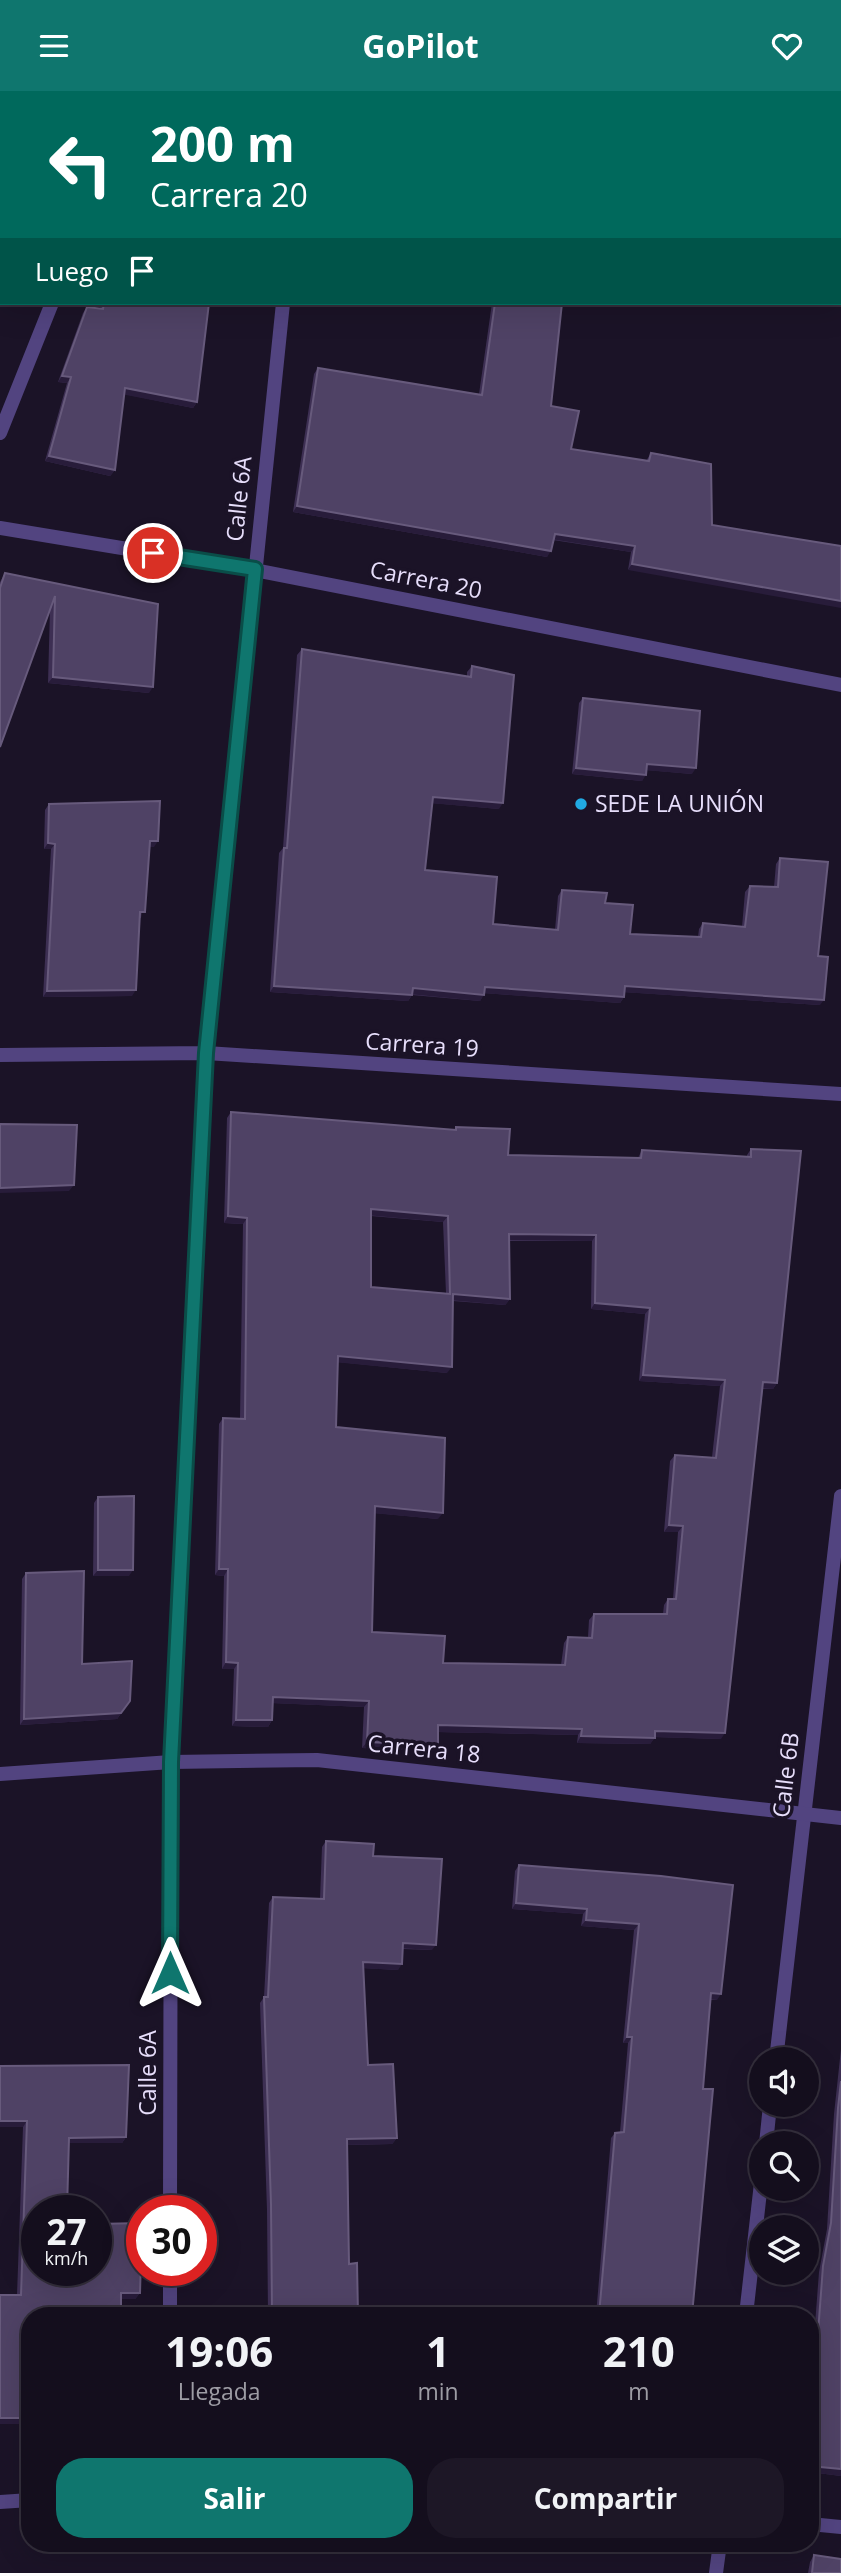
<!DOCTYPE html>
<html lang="es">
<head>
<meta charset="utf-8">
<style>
  :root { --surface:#140e1d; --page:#1d1726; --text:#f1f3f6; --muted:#9d9ca4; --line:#332e3b; --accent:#0f766e }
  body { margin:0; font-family:"Open Sans",sans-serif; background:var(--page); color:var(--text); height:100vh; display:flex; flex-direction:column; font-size:26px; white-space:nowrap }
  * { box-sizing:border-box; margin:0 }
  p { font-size:23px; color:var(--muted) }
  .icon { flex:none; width:38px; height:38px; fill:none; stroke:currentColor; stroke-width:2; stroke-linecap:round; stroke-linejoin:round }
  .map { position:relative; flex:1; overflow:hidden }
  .details { position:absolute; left:21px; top:2216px; width:798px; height:245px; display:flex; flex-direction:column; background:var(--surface); border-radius:28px; box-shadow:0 7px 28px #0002,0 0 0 2px var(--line) }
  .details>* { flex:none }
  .top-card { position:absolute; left:0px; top:0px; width:842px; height:214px; box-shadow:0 7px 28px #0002,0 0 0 2px var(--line); background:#00695c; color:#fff; overflow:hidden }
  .fabs { position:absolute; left:749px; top:1956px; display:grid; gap:14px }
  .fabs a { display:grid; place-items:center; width:70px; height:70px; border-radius:50%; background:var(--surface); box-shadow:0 7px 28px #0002,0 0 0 2px var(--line); font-size:35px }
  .speed { position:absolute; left:21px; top:2104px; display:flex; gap:14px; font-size:35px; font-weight:700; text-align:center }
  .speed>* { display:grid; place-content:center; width:91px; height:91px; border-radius:50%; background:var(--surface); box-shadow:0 7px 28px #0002,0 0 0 2px var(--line); line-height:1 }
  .speed small { font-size:18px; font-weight:400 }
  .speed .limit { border:10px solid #d22; background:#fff; color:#111 }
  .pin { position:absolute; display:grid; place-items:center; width:60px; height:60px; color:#fff; margin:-30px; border:4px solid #fff; border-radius:50%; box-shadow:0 2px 7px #0007 }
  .me { position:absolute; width:77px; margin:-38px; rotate:0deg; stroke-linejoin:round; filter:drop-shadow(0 0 5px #0008) }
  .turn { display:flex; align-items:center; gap:24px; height:147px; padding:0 35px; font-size:32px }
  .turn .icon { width:91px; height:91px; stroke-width:2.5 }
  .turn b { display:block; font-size:49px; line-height:60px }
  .then { display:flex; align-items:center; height:66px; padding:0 35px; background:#0003; gap:14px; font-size:26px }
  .eta { display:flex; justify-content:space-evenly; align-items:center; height:119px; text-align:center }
  .eta b { font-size:42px; font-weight:700; line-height:49px }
  .cta { display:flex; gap:14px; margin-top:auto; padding:14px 35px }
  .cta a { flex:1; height:80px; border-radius:28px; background:var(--accent); color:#fff; font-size:28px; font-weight:700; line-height:80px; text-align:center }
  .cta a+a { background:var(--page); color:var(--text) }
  header { display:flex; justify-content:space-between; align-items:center; height:91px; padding:0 35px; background:var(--accent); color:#fff; font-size:32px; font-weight:700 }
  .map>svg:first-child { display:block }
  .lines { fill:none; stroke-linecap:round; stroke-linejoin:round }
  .minor { stroke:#524480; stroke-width:14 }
  .tertiary { stroke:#524480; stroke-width:14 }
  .wall { fill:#3d2f53; fill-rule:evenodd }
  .shaded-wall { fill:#281c3a }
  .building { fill:#4f4265; stroke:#675a7c; stroke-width:2; fill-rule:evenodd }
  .route-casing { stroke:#0a4d48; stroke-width:18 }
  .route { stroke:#0f766e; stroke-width:12 }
  .poi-dot { fill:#21aae3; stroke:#1b1327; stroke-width:2.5 }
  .labels { text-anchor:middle; stroke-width:7; stroke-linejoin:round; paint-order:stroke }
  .street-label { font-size:23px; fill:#e7defb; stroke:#1b1327 }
  .poi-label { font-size:23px; fill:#e7defb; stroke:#1b1327; text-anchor:start }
</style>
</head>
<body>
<header><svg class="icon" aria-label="menu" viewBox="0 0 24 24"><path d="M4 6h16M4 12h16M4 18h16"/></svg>GoPilot<svg class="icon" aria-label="heart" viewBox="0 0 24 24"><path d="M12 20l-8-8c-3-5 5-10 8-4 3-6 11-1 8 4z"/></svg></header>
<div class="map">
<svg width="841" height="2482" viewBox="0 0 841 2482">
  <rect width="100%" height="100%" fill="#1b1327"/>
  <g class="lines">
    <path class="minor" d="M 136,2 L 137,0
      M 305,2 L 305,0
      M 0,342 L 52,212
      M 0,437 L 255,479 L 841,594
      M 0,964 L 206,962 L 841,1003
      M 776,1969 L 841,1405
      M 766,2053 L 770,2014
      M 170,2119 L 171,1671 L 206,962 L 283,212
      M 170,2224 L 170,2179
      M 746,2224 L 761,2092
      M 716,2482 L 720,2452"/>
    <path class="tertiary" d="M 0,1683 L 171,1671 L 317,1669 L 841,1727
      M 0,2411 L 30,2409
      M 810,2433 L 841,2436"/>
  </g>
  <path class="wall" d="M 102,212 L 209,212 L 197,311 L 193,317 L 124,303 L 115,379 L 110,385 L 45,370 L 67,292 L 58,291 L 83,222 L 87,216 L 100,218 Z
    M 492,212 L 562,212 L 551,315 L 571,358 L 646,370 L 651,362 L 711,373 L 628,479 L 631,461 L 553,449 L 547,466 L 293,421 L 314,283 L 318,277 L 479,303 Z
    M 5,482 L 158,513 L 149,602 L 48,592 L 50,517 L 0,656 L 0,491 Z
    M 302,558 L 467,586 L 467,581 L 472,575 L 499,718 L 432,712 L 425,779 L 493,833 L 555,839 L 558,805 L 562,799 L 605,812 L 630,843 L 698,846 L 699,838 L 703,832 L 742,836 L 745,801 L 750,795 L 774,796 L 776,773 L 780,767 L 818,865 L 820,914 L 624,901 L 624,906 L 620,912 L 484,902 L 480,910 L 412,904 L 408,910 L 270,901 L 279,762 L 283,757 L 297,564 Z
    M 583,607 L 692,683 L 647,679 L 642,690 L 572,683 L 579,612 Z
    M 49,713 L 154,756 L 149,756 L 141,827 L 140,827 L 132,905 L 43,906 L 51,758 L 44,758 L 45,719 Z
    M 231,1021 L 454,1039 L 456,1036 L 508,1064 L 638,1067 L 642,1059 L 747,1066 L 747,1064 L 751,1058 L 777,1292 L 773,1298 L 763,1298 L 721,1648 L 655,1646 L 650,1653 L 577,1652 L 578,1644 L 438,1641 L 438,1654 L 434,1660 L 362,1657 L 364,1616 L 273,1612 L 272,1629 L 268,1636 L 232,1635 L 234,1578 L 222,1578 L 224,1485 L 215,1484 L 219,1333 L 223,1327 L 240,1328 L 243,1133 L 224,1132 L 227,1027 ZM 371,1125 L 443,1131 L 446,1202 L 371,1196 ZM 509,1150 L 592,1150 L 591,1218 L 645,1223 L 639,1290 L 720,1295 L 712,1366 L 675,1364 L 670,1370 L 664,1441 L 678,1441 L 673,1508 L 668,1508 L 664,1514 L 663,1523 L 594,1523 L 589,1529 L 588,1546 L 568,1546 L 564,1552 L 561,1574 L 443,1572 L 372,1541 L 375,1422 L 438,1428 L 336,1336 L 338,1271 L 447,1282 L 453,1210 L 505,1214 L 510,1208 Z
    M 98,1406 L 129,1485 L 93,1485 L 94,1412 Z
    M 26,1482 L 82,1573 L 130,1610 L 117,1628 L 20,1634 L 22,1488 Z
    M 326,1750 L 373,1765 L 432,1859 L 403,1858 L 398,1879 L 363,1877 L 368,1974 L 397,2047 L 392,2053 L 348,2054 L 349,2173 L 358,2224 L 268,2224 L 267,2119 L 260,1912 L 264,1906 L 269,1812 L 273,1806 L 320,1808 L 322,1756 Z
    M 519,1774 L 661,1785 L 717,1909 L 711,1909 L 703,1998 L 692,2224 L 596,2224 L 611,2047 L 615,2042 L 620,2041 L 628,1952 L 623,1952 L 634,1839 L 581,1835 L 583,1823 L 512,1818 L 515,1780 Z
    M 841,1958 L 841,2385 L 810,2381 L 810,2300 L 819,2181 L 827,2138 L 834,2023 Z
    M 0,1975 L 126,2046 L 122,2052 L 69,2052 L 37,2119 L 140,2202 L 135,2208 L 121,2208 L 30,2224 L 30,2333 L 0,2333 L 17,2204 L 23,2036 L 0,2036 Z
    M 814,2464 L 841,2482 L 808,2482 L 810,2471 Z"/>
  <path class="shaded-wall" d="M 524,0 L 559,0 L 567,2 L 533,2 Z
    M 62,285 L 71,286 L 67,292 L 58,291 Z
    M 125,297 L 197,311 L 193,317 L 121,303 Z
    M 49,365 L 115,379 L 110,385 L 45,370 Z
    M 297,415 L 551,460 L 547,466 L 293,421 Z
    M 555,443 L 635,455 L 631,461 L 551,448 Z
    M 632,473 L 841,510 L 841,517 L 628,479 Z
    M 53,586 L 153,596 L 149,602 L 48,592 Z
    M 647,673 L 696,677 L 692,683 L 643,679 Z
    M 576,677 L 646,684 L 642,690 L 572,683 Z
    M 433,706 L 503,712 L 499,718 L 429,712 Z
    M 150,750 L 158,750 L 154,756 L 145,756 Z
    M 48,752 L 55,753 L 51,758 L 44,758 Z
    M 274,895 L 412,904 L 408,910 L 270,901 Z
    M 625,895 L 824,909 L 820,914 L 621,901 Z
    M 485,896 L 624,906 L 620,912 L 481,902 Z
    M 413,897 L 484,904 L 480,910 L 409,903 Z
    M 136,899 L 132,905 L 43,906 L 47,900 Z
    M 74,1094 L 69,1100 L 0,1102 L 0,1097 Z
    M 371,1118 L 448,1125 L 443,1131 L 366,1124 Z
    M 228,1125 L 247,1127 L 243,1133 L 224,1132 Z
    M 509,1143 L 596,1144 L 592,1150 L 505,1149 Z
    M 453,1203 L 510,1208 L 505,1214 L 449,1209 Z
    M 595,1212 L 650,1217 L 645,1223 L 591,1218 Z
    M 338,1265 L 452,1276 L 447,1282 L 334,1271 Z
    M 643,1284 L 725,1289 L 720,1295 L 639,1290 Z
    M 763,1291 L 777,1292 L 773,1298 L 759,1297 Z
    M 375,1415 L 443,1422 L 438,1428 L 371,1422 Z
    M 669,1434 L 683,1435 L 678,1441 L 664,1441 Z
    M 219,1478 L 228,1478 L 224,1485 L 215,1484 Z
    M 98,1479 L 133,1479 L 129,1485 L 93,1485 Z
    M 226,1571 L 238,1572 L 234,1578 L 222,1578 Z
    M 273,1606 L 369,1610 L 364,1616 L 269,1612 Z
    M 130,1610 L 117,1628 L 20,1634 L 24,1628 Z
    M 236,1629 L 272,1629 L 268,1636 L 232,1635 Z
    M 438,1634 L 582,1638 L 578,1644 L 434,1641 Z
    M 655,1640 L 725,1642 L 721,1648 L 651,1646 Z
    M 581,1645 L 655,1647 L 650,1653 L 577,1652 Z
    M 367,1651 L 438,1654 L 434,1660 L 362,1657 Z
    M 516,1812 L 587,1818 L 583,1823 L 512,1818 Z
    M 586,1829 L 639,1833 L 634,1839 L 581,1835 Z
    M 403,1852 L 436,1854 L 432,1859 L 399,1857 Z
    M 363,1871 L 402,1873 L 398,1879 L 359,1877 Z
    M 711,1902 L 721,1903 L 717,1909 L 707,1908 Z
    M 627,1946 L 632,1946 L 628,1952 L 623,1952 Z
    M 0,2030 L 27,2030 L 23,2036 L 0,2036 Z
    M 126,2046 L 122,2052 L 65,2052 L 69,2047 Z
    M 397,2047 L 392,2053 L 343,2054 L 347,2048 Z
    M 121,2202 L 140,2202 L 135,2208 L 117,2208 Z
    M 0,2327 L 30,2327 L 30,2333 L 0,2333 Z
    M 810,2375 L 841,2378 L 841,2385 L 810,2381 Z"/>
  <path class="building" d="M 0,0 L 70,0 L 69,2 L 2,2 L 2,167 L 0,167 Z
    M 176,0 L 233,0 L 233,2 L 176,2 Z
    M 346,0 L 451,0 L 451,2 L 346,2 Z
    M 559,0 L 768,0 L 768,2 L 567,2 Z
    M 104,212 L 209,212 L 197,311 L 125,297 L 115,379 L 49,365 L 71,286 L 62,285 L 87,216 L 103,218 Z
    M 495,212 L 562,212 L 551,315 L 579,320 L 571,358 L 649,370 L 651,362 L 711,373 L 712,434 L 841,455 L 841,510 L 632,473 L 635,455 L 555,443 L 551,460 L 297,415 L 318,277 L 482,304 Z
    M 5,482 L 158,513 L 153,596 L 53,586 L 55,505 L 0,656 L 0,497 Z
    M 302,558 L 471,586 L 472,575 L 514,584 L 503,712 L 433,706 L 425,779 L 497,786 L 493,833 L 558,839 L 562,799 L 607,802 L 605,812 L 633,814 L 630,843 L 701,846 L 703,832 L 745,836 L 750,795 L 778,796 L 780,767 L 828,771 L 818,865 L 828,866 L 824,909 L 625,895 L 624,906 L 485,896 L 484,904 L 413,897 L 412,904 L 274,895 L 284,757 L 287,757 Z
    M 583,607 L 700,620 L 696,677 L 647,673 L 646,684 L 576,677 Z
    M 160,710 L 158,750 L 150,750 L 145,821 L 140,821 L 136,899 L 47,900 L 55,753 L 48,752 L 49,713 Z
    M 231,1021 L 456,1039 L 456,1036 L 510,1038 L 508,1064 L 641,1067 L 642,1059 L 751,1066 L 751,1058 L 801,1060 L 777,1292 L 763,1291 L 725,1642 L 655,1640 L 655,1647 L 581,1645 L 582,1638 L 438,1634 L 438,1654 L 367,1651 L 369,1610 L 273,1606 L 272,1629 L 236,1629 L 238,1572 L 226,1571 L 228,1478 L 219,1478 L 223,1327 L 245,1328 L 247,1127 L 228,1125 ZM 371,1118 L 448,1125 L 450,1203 L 371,1196 ZM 509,1143 L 596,1144 L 595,1212 L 650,1217 L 643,1284 L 725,1289 L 716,1367 L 675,1364 L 669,1434 L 683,1435 L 676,1508 L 668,1508 L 667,1523 L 594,1523 L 592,1547 L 568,1546 L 565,1574 L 443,1572 L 445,1545 L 372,1541 L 375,1415 L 443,1422 L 445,1347 L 336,1336 L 338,1265 L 452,1276 L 453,1203 L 510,1208 Z
    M 0,1033 L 77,1034 L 74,1094 L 0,1097 Z
    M 134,1405 L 133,1479 L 98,1479 L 98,1406 Z
    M 84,1480 L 82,1573 L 132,1570 L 130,1610 L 121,1622 L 24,1628 L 26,1482 Z
    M 326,1750 L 374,1753 L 373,1765 L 442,1768 L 436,1854 L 403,1852 L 402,1873 L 363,1871 L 368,1974 L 393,1973 L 397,2047 L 347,2048 L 349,2173 L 357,2172 L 358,2224 L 272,2224 L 271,2113 L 264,1906 L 268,1906 L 273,1806 L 324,1808 Z
    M 519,1774 L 661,1785 L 733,1794 L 721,1903 L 711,1902 L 703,1998 L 713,1998 L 692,2224 L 599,2224 L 615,2042 L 624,2041 L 632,1946 L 627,1946 L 639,1833 L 586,1829 L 587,1818 L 516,1812 Z
    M 129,1974 L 126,2046 L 69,2047 L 67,2119 L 37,2119 L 37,2179 L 96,2179 L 96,2133 L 142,2132 L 140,2202 L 121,2202 L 121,2224 L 30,2224 L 30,2327 L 0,2327 L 0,2204 L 21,2204 L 27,2030 L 0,2030 L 0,1975 Z
    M 841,1990 L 841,2378 L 810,2375 L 810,2349 L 823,2175 L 831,2132 L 838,2017 Z
    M 814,2464 L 841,2468 L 841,2482 L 812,2482 Z"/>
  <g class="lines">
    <g class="route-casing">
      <path id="route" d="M 153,462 L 255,478 L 206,962 L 171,1671 L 170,1882"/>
    </g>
    <use href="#route" class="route"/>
  </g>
  <circle class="poi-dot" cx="581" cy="713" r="7"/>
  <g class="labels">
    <g class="street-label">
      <text transform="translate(239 408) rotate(-84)" y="8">Calle 6A</text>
      <text transform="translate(426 489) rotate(11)" y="8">Carrera 20</text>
      <text transform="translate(422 954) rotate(4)" y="8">Carrera 19</text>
      <text transform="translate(424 1658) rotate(6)" y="8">Carrera 18</text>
      <text transform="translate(786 1684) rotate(-83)" y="8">Calle 6B</text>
      <text transform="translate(148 1982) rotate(-90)" y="8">Calle 6A</text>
    </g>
    <g class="poi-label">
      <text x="595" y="721">SEDE LA UNIÓN</text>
    </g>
  </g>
</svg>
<div class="fabs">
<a><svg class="icon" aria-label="sound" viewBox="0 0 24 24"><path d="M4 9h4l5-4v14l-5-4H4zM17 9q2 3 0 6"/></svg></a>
<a><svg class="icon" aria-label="search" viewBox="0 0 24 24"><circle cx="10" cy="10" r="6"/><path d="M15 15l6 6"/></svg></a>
<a><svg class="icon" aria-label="layers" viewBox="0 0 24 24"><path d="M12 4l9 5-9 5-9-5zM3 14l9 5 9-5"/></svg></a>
</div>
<div class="speed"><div>27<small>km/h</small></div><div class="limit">30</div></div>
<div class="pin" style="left:153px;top:462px;background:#d93025"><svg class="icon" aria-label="arrive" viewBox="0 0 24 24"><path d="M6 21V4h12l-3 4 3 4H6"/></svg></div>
<svg class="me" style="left:170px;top:1882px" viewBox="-20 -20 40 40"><path d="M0-17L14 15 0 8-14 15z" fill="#0f766e" stroke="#fff" stroke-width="4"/></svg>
<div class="top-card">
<div class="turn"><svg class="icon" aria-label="left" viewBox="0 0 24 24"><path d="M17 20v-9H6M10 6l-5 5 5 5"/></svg><div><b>200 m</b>Carrera 20</div></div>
<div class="then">Luego<svg class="icon" aria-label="arrive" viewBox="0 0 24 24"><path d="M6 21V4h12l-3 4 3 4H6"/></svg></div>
</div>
<section class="details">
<div class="eta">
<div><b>19:06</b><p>Llegada</p></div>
<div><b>1</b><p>min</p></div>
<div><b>210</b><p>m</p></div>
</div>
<div class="cta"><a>Salir</a><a>Compartir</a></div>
</section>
</div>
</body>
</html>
